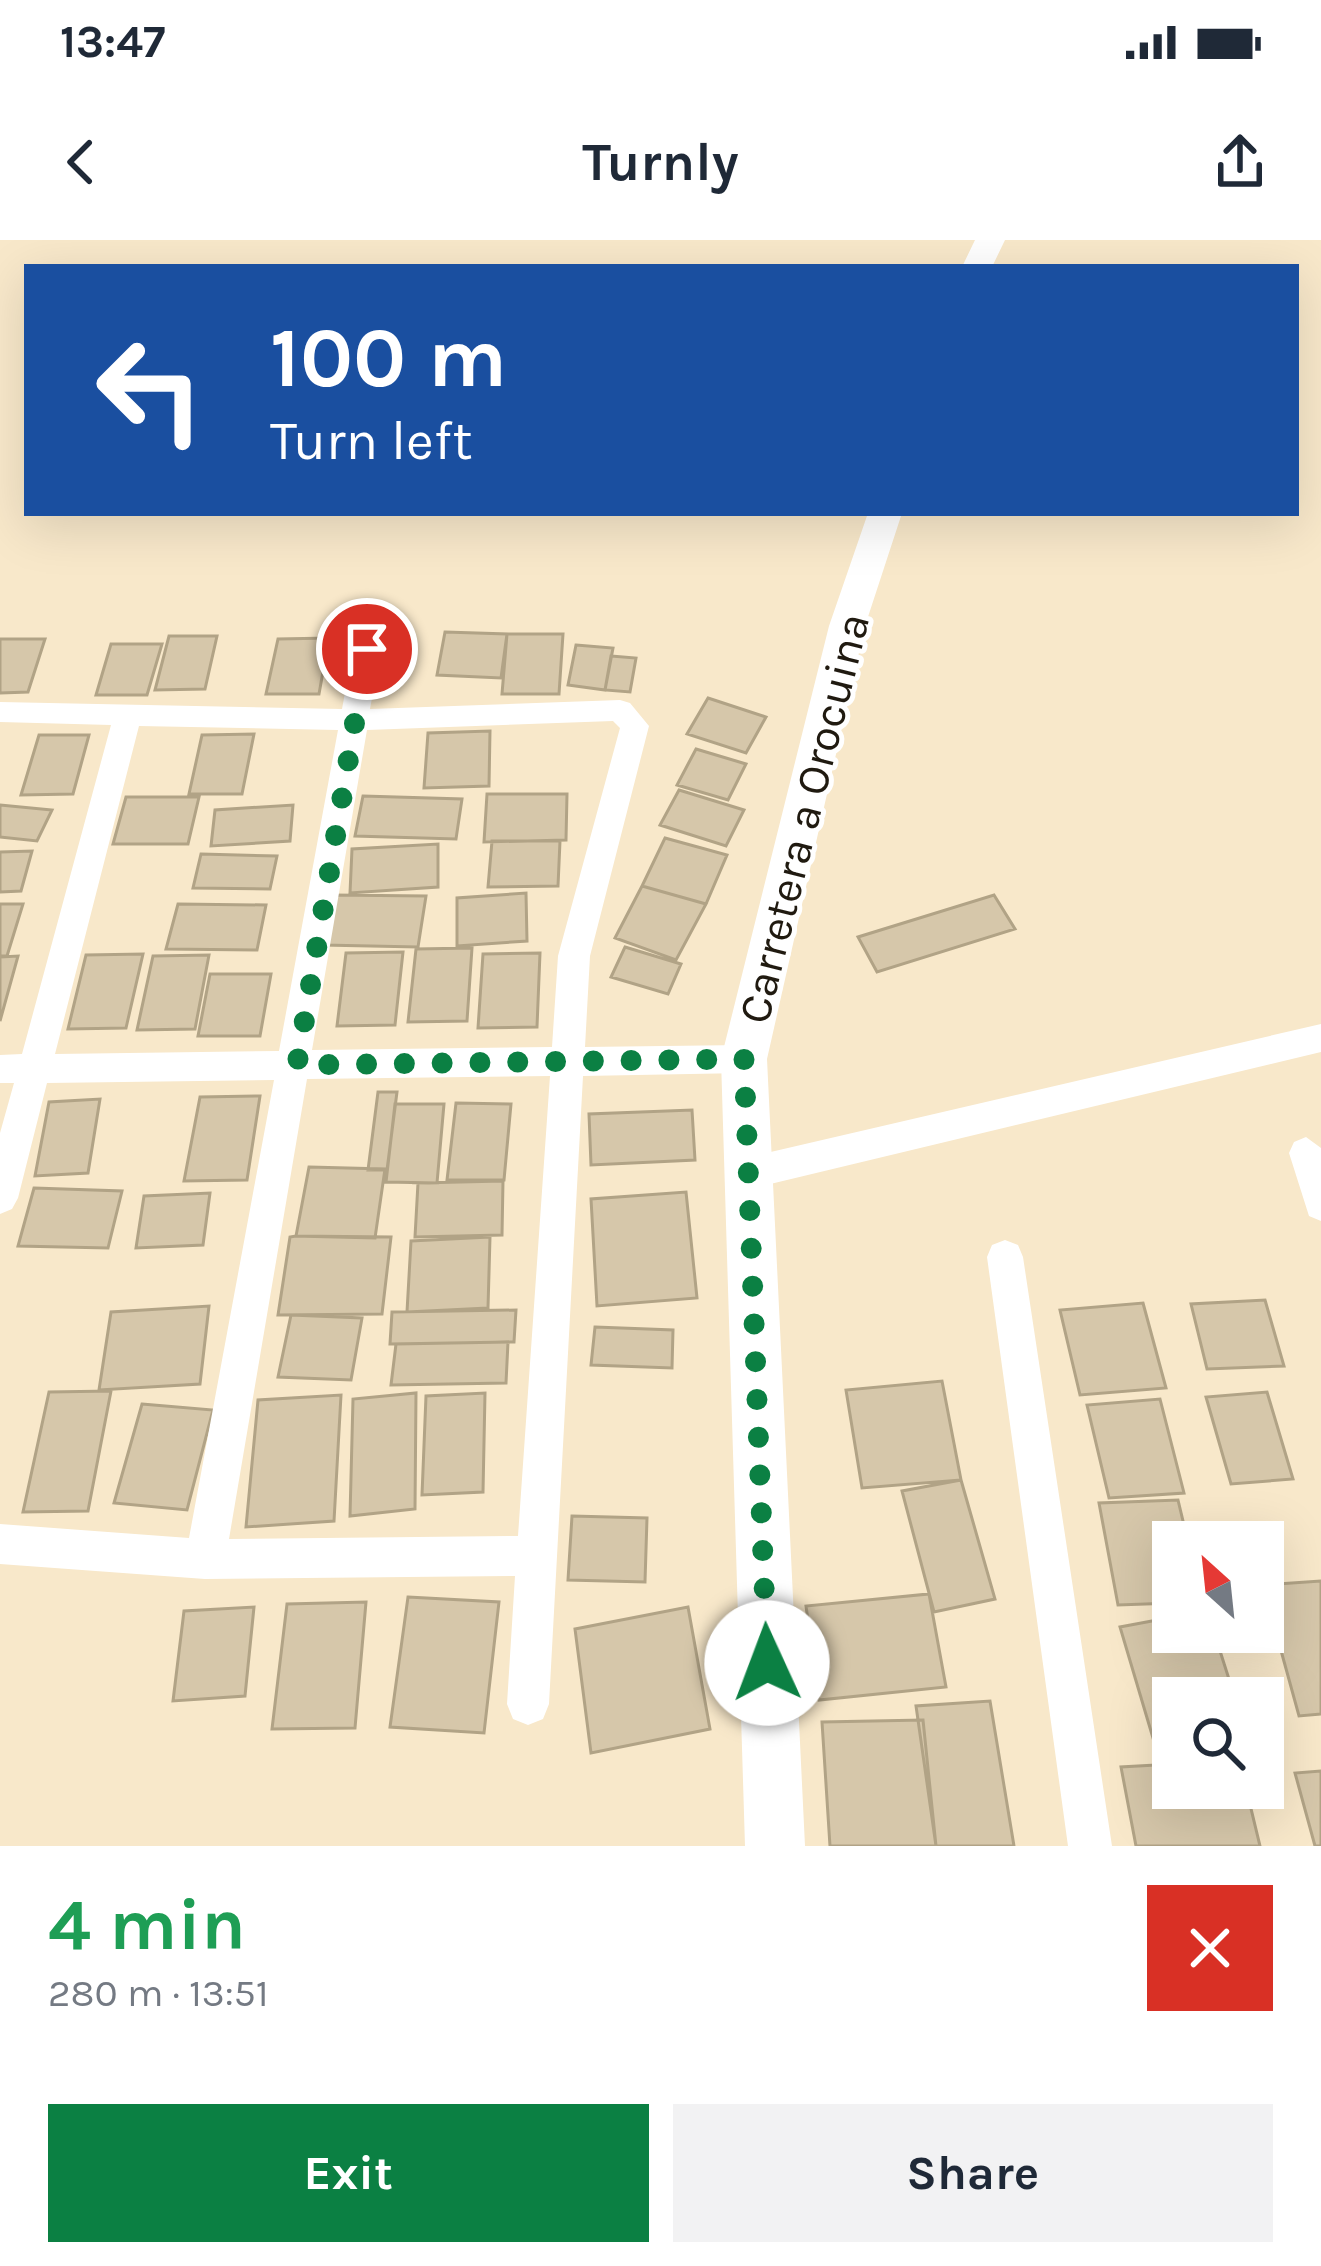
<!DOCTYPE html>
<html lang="en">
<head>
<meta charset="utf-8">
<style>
  :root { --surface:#fff; --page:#f2f2f3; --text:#1f2937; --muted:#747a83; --accent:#0b8043 }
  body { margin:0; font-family:Karla,sans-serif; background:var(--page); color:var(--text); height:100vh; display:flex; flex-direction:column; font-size:45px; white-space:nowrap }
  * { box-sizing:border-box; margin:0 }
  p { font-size:39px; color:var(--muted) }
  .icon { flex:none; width:66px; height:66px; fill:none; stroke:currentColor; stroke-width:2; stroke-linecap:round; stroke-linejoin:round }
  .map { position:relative; height:1606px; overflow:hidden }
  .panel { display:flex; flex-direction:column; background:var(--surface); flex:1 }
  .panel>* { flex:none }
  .hud { position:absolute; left:24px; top:24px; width:1275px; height:252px; border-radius:0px; box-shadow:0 12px 48px #0002; background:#1a4fa0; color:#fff; overflow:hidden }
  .needle { width:78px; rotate:333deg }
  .tools { position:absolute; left:1152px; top:1281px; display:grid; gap:24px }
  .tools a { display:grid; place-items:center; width:132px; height:132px; border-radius:0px; background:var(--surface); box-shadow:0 12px 48px #0002; font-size:60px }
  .pin { position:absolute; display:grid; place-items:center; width:102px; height:102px; color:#fff; margin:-51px; border:6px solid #fff; border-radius:50%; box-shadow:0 3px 12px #0007 }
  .me { position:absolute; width:132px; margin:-66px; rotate:358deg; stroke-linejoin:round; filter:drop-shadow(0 0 9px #0008) }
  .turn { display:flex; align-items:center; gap:42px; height:252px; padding:0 48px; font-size:54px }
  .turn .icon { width:156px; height:156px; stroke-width:2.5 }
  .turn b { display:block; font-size:84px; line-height:102px }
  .round { display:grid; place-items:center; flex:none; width:126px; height:126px; border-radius:0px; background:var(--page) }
  .head { display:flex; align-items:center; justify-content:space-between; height:204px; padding:0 48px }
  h1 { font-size:72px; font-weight:700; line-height:90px; color:#1e9e55 }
  .primary-button { display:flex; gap:24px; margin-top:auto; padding:24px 48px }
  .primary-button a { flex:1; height:138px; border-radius:0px; background:var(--accent); color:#fff; font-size:48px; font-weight:700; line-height:138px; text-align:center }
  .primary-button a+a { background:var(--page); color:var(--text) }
  .status { display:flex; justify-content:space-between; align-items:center; height:84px; padding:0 60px; background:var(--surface); direction:ltr }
  .status svg { height:33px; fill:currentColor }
  header { display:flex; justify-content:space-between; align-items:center; height:156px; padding:0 48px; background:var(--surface); font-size:54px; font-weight:700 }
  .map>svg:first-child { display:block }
  .building { fill:#d6c7aa; stroke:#b1a386; stroke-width:3 }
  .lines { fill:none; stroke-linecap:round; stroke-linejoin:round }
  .minor { fill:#fff; fill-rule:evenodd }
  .secondary { fill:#fff; fill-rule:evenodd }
  .route { stroke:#0b8043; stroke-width:21; stroke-dasharray:0 37.8 }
  .labels { text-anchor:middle; stroke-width:10; stroke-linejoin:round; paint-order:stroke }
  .street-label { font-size:45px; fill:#201a10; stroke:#fff }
</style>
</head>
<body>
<div class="status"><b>13:47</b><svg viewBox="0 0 49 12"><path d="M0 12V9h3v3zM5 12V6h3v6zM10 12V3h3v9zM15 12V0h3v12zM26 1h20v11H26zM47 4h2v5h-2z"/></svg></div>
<header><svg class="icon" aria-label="back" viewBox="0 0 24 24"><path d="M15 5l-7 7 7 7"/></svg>Turnly<svg class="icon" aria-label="share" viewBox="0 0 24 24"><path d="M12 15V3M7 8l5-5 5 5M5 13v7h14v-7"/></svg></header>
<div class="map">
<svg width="1321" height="1606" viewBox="0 0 1321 1606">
  <rect width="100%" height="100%" fill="#f8e8ca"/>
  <path class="building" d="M 445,392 L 507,394 L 501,438 L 437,435 Z
    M 507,394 L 563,394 L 559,454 L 502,454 Z
    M 169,396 L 217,396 L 205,449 L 155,450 Z
    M 329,398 L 319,454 L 266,454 L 278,399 Z
    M 0,399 L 45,399 L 28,452 L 0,453 Z
    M 111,404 L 162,404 L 147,455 L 96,455 Z
    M 576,405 L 613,408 L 605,450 L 568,445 Z
    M 611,416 L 636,418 L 630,452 L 605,450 Z
    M 708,458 L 766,477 L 746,513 L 687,494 Z
    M 490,491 L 489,546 L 424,548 L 428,493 Z
    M 254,494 L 242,554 L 189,554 L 202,495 Z
    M 39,495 L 89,495 L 73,554 L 21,555 Z
    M 696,509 L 746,524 L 728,560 L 677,545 Z
    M 679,550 L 744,570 L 726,606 L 660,585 Z
    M 487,554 L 567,554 L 566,600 L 484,602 Z
    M 363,556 L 462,559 L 456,599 L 355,596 Z
    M 126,557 L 199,557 L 188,604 L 113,604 Z
    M 0,565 L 52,570 L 37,601 L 0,597 Z
    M 293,565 L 290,601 L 211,606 L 215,570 Z
    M 665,598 L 727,615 L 706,664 L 642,646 Z
    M 492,601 L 560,601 L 558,646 L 488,647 Z
    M 438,604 L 438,647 L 350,653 L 352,609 Z
    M 32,611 L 21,651 L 0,652 L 0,612 Z
    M 201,614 L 277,616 L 270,649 L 193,648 Z
    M 642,646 L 706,664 L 676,720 L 615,698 Z
    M 526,653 L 527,701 L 457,706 L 457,658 Z
    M 332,655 L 426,656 L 418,707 L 323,705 Z
    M 994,655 L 1015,689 L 877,732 L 858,697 Z
    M 0,664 L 23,664 L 7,716 L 0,716 Z
    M 178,664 L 266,665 L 257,710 L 166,709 Z
    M 625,707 L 681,724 L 668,754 L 611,737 Z
    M 472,708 L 467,781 L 408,782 L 416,709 Z
    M 403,712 L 395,785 L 337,786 L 346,713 Z
    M 540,713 L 537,787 L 478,788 L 483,714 Z
    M 143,714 L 126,788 L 68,789 L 86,715 Z
    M 209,715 L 195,789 L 137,790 L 153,716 Z
    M 18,716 L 0,781 L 0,717 Z
    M 210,734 L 271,734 L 260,796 L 198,796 Z
    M 378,852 L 397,852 L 387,930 L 368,930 Z
    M 260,856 L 247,940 L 184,941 L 200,857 Z
    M 100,859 L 88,933 L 35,936 L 49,862 Z
    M 456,863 L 511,864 L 504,940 L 447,940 Z
    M 395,864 L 444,864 L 437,943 L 386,942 Z
    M 692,870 L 695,920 L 591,925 L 589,874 Z
    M 309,927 L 385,929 L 375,998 L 296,996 Z
    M 503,941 L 502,995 L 415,997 L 418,943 Z
    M 34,948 L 122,951 L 108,1008 L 18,1006 Z
    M 686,952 L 697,1058 L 597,1066 L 591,959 Z
    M 210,953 L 203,1005 L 136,1008 L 144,956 Z
    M 296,996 L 391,997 L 382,1074 L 278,1075 L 290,997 Z
    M 490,997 L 488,1068 L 407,1072 L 411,1001 Z
    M 1265,1060 L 1284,1126 L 1207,1129 L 1191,1064 Z
    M 1143,1063 L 1166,1148 L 1080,1155 L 1060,1070 Z
    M 209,1066 L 200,1144 L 99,1150 L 111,1072 Z
    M 516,1070 L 514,1102 L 390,1104 L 392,1072 Z
    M 291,1075 L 362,1078 L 351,1140 L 278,1137 Z
    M 595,1087 L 673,1090 L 672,1128 L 591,1125 Z
    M 508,1102 L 506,1143 L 391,1145 L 396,1104 Z
    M 942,1141 L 961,1240 L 862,1248 L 846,1150 Z
    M 111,1151 L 88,1271 L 23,1272 L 49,1152 Z
    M 1267,1152 L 1293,1239 L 1231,1244 L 1206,1157 Z
    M 416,1153 L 415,1269 L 350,1276 L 353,1159 Z
    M 485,1153 L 483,1252 L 422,1255 L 426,1156 Z
    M 341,1155 L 334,1281 L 246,1287 L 258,1160 Z
    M 1160,1159 L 1184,1253 L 1109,1258 L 1087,1165 Z
    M 142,1164 L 213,1170 L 187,1270 L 114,1263 Z
    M 961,1240 L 995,1359 L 934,1372 L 902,1251 Z
    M 1178,1260 L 1188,1302 L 1173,1302 L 1173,1363 L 1118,1365 L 1099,1263 Z
    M 572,1276 L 647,1278 L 645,1342 L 568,1340 Z
    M 1321,1341 L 1321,1474 L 1299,1476 L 1263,1345 Z
    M 929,1354 L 946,1447 L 819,1460 L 806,1366 Z
    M 408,1357 L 499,1362 L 484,1493 L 390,1487 Z
    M 366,1362 L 355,1488 L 272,1489 L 287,1364 Z
    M 254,1367 L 245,1456 L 173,1461 L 184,1371 Z
    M 688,1367 L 710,1489 L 591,1513 L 575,1389 Z
    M 1173,1377 L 1173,1392 L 1214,1392 L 1235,1458 L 1173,1458 L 1173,1494 L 1153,1498 L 1120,1387 Z
    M 990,1461 L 1014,1606 L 936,1606 L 916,1466 Z
    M 923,1480 L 936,1606 L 830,1606 L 822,1482 Z
    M 1173,1524 L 1173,1548 L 1246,1548 L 1260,1606 L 1136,1606 L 1121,1527 Z
    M 1321,1531 L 1321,1606 L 1315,1606 L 1295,1533 Z"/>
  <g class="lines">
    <path class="minor" d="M 367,399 L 381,409 L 370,469 L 620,460 L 630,463 L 649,486 L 590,716 L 585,807 L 744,805 L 756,809 L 761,819 L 756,829 L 744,833 L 583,836 L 549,1464 L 543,1479 L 528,1485 L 513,1479 L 507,1464 L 515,1336 L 205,1339 L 0,1324 L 0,1284 L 189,1298 L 274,840 L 47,843 L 18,958 L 12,969 L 0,974 L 0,893 L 14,843 L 0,843 L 0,815 L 22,814 L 111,485 L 0,482 L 0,462 L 342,469 L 353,409 ZM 613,481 L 620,488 L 558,716 L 552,807 L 312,810 L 367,490 ZM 139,486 L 338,490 L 279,811 L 55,814 ZM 550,836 L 518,1296 L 229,1299 L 307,839 Z
      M 1321,784 L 1321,812 L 745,950 L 733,945 L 728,934 L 733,923 L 745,918 Z
      M 1306,897 L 1321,908 L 1321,981 L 1309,976 L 1289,913 L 1294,902 Z
      M 1005,1000 L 1018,1005 L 1023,1017 L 1112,1606 L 1068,1606 L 987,1017 L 992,1005 Z"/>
    <path class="secondary" d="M 975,0 L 1005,0 L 992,27 L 962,27 Z
      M 868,273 L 902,273 L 865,386 L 767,819 L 805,1606 L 745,1606 L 721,819 L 829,386 Z"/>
  </g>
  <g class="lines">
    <path class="route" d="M 367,409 L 297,825 L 744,819 L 767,1423"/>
  </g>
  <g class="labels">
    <g class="street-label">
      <text transform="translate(803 578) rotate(-76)" y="16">Carretera a Orocuina</text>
    </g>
  </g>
</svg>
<div class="tools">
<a><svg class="needle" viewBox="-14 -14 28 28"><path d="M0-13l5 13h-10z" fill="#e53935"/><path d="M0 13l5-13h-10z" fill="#747a83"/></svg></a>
<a><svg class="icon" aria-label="search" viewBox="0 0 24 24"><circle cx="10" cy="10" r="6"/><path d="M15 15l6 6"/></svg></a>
</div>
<div class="pin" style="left:367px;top:409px;background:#d93025"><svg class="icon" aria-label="arrive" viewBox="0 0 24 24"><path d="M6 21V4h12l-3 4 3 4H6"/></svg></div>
<svg class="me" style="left:767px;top:1423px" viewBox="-20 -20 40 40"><circle r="19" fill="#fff"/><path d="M0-13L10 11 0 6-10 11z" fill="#0b8043"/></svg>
<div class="hud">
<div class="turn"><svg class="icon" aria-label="left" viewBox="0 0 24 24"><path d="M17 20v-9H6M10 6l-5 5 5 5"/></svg><div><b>100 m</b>Turn left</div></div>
</div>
</div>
<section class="panel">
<div class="head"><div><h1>4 min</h1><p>280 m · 13:51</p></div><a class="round" style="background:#d93025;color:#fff"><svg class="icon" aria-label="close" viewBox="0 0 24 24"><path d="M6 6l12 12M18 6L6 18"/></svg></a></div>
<div class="primary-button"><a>Exit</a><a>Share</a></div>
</section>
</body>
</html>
